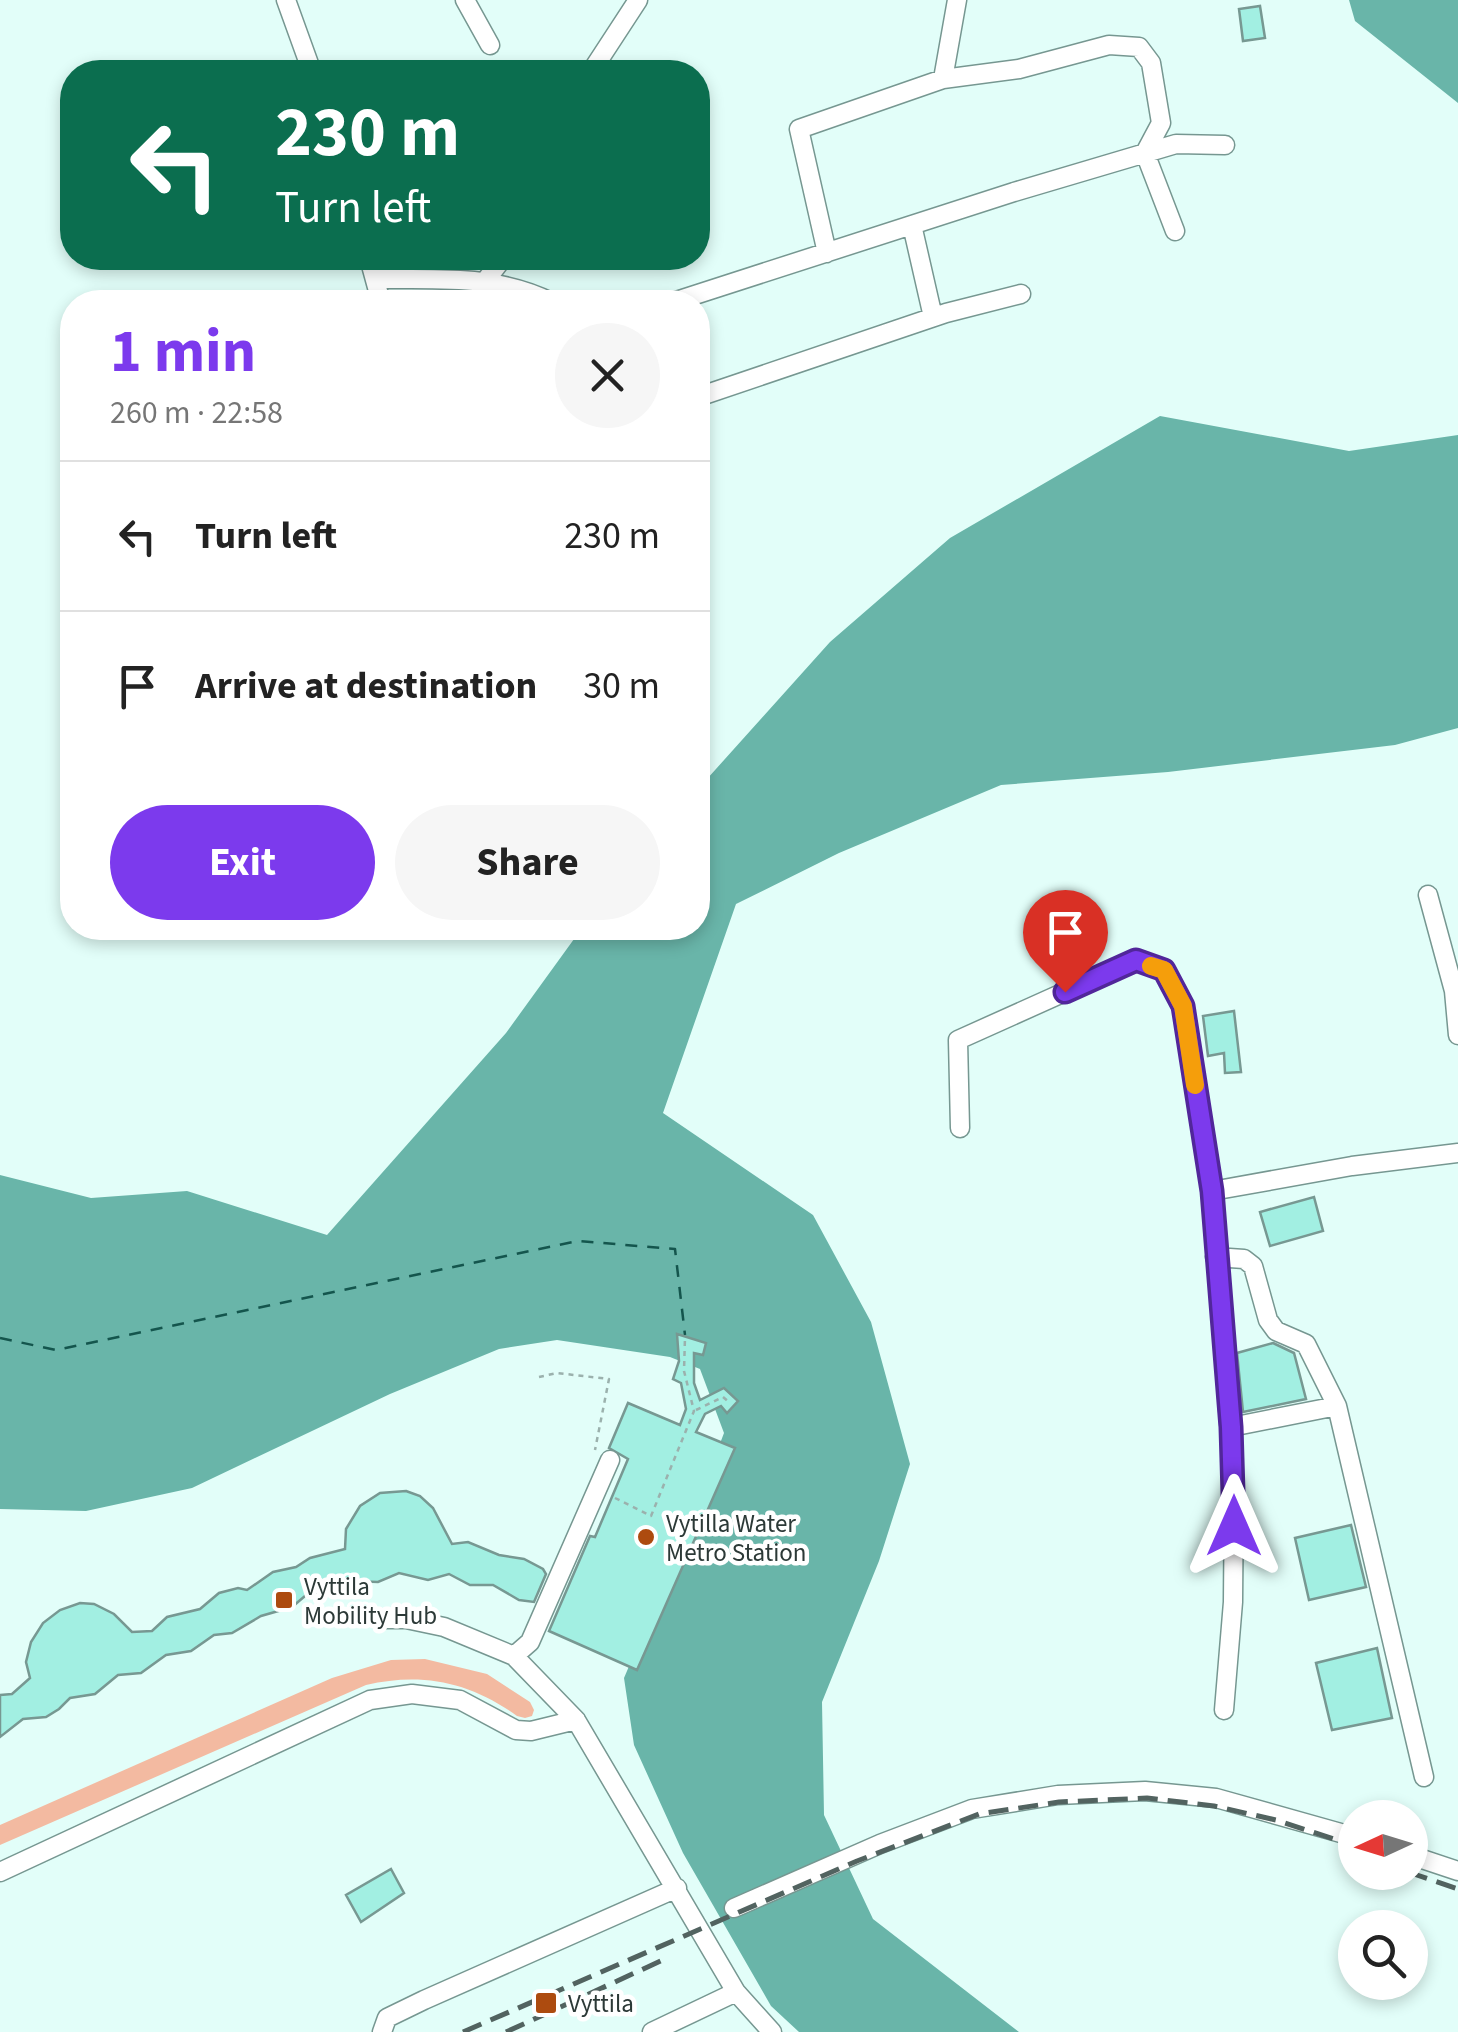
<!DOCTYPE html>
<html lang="en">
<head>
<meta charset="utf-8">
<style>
  :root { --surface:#fff; --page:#f6f6f6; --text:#222; --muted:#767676; --line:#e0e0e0; --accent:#7c3aed }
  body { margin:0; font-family:"Source Sans 3",sans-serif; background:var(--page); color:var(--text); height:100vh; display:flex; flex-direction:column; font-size:38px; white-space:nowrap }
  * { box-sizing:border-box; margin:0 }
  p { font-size:32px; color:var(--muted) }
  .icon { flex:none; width:55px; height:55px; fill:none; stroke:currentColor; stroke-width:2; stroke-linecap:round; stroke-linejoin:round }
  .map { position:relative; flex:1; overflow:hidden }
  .side { position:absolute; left:60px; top:290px; width:650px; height:650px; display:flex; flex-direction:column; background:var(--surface); border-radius:40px; box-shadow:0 5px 15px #0003 }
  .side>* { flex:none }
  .guide { position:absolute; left:60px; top:60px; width:650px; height:210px; border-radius:40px; box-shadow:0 5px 15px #0003; background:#0b6e4f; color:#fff; overflow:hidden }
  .needle { width:65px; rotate:266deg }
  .fabs { position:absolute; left:1338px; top:1800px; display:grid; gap:20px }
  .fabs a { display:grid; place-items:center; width:90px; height:90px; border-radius:50%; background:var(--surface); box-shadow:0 5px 15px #0003; font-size:50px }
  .pin { position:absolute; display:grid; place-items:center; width:85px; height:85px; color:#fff; margin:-102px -42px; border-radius:50% 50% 50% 0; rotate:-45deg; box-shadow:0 0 10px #0007 }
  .pin .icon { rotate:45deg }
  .me { position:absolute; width:110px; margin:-55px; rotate:0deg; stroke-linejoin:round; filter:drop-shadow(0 0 8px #0008) }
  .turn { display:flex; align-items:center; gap:35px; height:210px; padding:0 50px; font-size:45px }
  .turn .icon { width:130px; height:130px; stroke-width:2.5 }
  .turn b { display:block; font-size:70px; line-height:85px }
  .round { display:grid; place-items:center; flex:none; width:105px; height:105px; border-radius:52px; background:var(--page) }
  .summary { display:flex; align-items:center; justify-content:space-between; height:170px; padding:0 50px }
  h1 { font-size:60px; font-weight:700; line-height:75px; color:var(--accent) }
  .action { display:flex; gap:20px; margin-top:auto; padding:20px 50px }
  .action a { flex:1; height:115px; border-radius:60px; background:var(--accent); color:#fff; font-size:40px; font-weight:700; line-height:115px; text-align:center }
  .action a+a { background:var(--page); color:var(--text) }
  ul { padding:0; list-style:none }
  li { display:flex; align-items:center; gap:30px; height:150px; padding:0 50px; border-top:2px solid var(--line) }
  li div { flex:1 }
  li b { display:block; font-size:38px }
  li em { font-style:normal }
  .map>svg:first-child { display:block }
  .green { fill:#f3baa1 }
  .water { fill:#69b5a9 }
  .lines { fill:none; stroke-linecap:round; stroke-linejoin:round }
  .ferry { stroke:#14554d; stroke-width:2.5; stroke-dasharray:12 10; stroke-linecap:butt }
  .building { fill:#a2efe2; stroke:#779892; stroke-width:2.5 }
  .minor-casing { stroke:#769791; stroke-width:21 }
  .path { stroke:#9bb1ad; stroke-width:2.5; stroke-dasharray:5 5; stroke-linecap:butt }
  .minor { stroke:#fff; stroke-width:18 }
  .rail { stroke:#526360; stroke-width:5; stroke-dasharray:20 10; stroke-linecap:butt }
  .route-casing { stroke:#51269a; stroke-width:25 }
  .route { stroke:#7c3aed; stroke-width:18 }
  .slow { stroke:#f59e0b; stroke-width:18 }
  .poi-dot { fill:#ad4b0f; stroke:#fff; stroke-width:4 }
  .labels { text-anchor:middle; stroke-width:9; stroke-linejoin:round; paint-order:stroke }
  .poi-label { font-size:25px; fill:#2c3937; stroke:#fff; text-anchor:start }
</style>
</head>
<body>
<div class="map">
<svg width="1458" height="2032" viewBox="0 0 1458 2032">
  <rect width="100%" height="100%" fill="#e2fef9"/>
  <path class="green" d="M 425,1659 L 487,1674 L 530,1702 L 534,1710 L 532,1716 L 525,1718 L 517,1716 C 470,1682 422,1672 366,1685 L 0,1845 L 0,1825 L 332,1678 L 391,1660 Z"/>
  <path class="water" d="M 1349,0 L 1458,0 L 1458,103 L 1355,21 Z
    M 1160,416 L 1349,451 L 1458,435 L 1458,728 L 1395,745 L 1168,772 L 1001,785 L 839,853 L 736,904 L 663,1113 L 813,1215 L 871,1322 L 910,1464 L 879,1561 L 822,1702 L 824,1815 L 873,1919 L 1019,2032 L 799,2032 L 771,2006 L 683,1853 L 634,1745 L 624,1678 L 686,1533 L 724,1433 L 700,1369 L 670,1357 L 557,1340 L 499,1349 L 390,1394 L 192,1488 L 86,1511 L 0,1509 L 0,1175 L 91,1198 L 187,1191 L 327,1235 L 506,1033 L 582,928 L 698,928 L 698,789 L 830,642 L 950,538 Z"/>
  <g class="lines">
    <path class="ferry" d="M 0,1338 L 56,1350 L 578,1241 L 675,1249 L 685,1335"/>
  </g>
  <path class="building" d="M 1260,6 L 1265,38 L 1243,41 L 1239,9 Z
    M 1234,1011 L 1241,1072 L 1225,1073 L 1224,1053 L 1208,1056 L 1203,1016 Z
    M 1314,1197 L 1323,1231 L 1270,1246 L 1260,1212 Z
    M 677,1334 L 706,1343 L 703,1355 L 694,1353 L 694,1383 L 700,1400 L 724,1388 L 738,1401 L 727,1413 L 721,1406 L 705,1414 L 696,1432 L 735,1448 L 637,1670 L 549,1631 L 590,1536 L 595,1537 L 628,1459 L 609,1448 L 628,1403 L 680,1425 L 686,1409 L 681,1383 L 673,1379 L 679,1361 Z
    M 1273,1343 L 1294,1353 L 1306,1399 L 1243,1412 L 1237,1353 Z
    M 406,1491 L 420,1496 L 433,1508 L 452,1544 L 468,1542 L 499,1555 L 524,1559 L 543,1569 L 546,1574 L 534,1602 L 519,1600 L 493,1585 L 470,1585 L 449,1574 L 428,1580 L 399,1573 L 378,1582 L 352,1581 L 334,1592 L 305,1596 L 292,1607 L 261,1616 L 232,1633 L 214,1635 L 191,1651 L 166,1655 L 141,1673 L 118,1675 L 95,1694 L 70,1698 L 59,1709 L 46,1717 L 23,1719 L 0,1737 L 0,1695 L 12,1694 L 30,1678 L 26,1662 L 31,1642 L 43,1623 L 60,1610 L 80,1603 L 94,1604 L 114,1614 L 132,1632 L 152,1631 L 167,1617 L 200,1609 L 219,1593 L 238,1588 L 247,1590 L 273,1572 L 296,1567 L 310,1558 L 345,1549 L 346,1529 L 360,1506 L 380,1493 Z
    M 1351,1525 L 1366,1587 L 1309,1600 L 1295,1538 Z
    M 1377,1648 L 1392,1718 L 1332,1730 L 1316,1663 Z
    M 391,1869 L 404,1893 L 361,1922 L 346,1895 Z"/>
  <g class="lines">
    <g class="minor-casing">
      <path id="minor" d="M 286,0 L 312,72
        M 465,0 L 490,45
        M 591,72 L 638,0
        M 943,79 L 1019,69 L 1109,45 L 1139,47 L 1151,63 L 1161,123 L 1145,153 L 1175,231
        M 912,225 L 933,317
        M 827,253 L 799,129 L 943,79 L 957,0
        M 369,258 L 381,302
        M 375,279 C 436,280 495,274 551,302
        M 486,280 L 503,258
        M 673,302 L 1014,192 L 1176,144 L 1225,145
        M 698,397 L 946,313 L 1021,294
        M 1428,895 L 1454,991 L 1458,1035
        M 960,1128 L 958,1040 L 1136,960 L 1164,970 L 1183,1006 L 1212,1191
        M 1215,1257 L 1244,1259 L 1253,1266 L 1268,1320 L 1276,1331 L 1306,1344 L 1337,1406
        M 1231,1427 L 1337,1406 L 1424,1777
        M 379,1619 L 406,1619 L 444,1627 L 514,1656 L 576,1720 L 736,1992 L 772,2032
        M 514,1656 L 530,1642 L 610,1460
        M 1224,1710 L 1233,1602 L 1234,1487 L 1212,1191 L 1352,1166 L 1458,1153
        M 1410,1855 L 1458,1871
        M 0,1872 L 370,1700 L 412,1694 L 460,1700 L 516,1730 L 531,1731 L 576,1720
        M 734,1908 L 880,1844 L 972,1809 L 1058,1795 L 1145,1791 L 1216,1798 L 1355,1837
        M 382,2032 L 387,2018 L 424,2000 L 677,1888
        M 652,2032 L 736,1992"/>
    </g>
    <path class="path" d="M 539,1377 L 557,1373 L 609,1379 L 595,1450
      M 696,1410 L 723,1397 L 730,1403
      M 615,1498 L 651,1516 L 694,1411 L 684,1371 L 685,1337"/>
    <use href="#minor" class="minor"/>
    <path class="rail" d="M 1408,1872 L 1458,1889
      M 463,2032 L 857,1861 L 979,1814 L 1059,1802 L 1147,1798 L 1214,1806 L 1276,1820 L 1355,1846
      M 506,2032 L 665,1959"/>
  </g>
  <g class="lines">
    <g class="route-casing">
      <path id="route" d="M 1065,992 L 1136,960 L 1164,970 L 1183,1006 L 1212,1191 L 1231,1427 L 1234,1526"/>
    </g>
    <use href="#route" class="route"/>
    <path class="slow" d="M 1151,966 L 1164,970 L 1183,1006 L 1195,1085"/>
  </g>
  <g class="poi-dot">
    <circle cx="646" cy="1537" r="10"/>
    <rect x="274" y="1590" width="20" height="20" rx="5"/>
    <rect x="534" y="1991" width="24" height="24" rx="5"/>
  </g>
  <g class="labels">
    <g class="poi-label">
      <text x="666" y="1532">Vytilla Water<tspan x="666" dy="29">Metro Station</tspan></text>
      <text x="304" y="1595">Vyttila<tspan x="304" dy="29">Mobility Hub</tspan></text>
      <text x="568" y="2012">Vyttila</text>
    </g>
  </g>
</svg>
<div class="fabs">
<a><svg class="needle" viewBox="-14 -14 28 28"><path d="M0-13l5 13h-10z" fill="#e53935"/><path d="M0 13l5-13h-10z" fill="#767676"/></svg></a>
<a><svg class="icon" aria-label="search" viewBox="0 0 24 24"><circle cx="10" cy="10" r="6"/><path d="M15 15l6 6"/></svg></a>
</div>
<div class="pin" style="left:1065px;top:992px;background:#d93025"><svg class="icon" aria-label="arrive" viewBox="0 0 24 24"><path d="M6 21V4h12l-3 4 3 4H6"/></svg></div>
<svg class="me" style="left:1234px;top:1526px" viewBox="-20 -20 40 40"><path d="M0-17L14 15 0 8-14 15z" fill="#7c3aed" stroke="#fff" stroke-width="4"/></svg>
<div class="guide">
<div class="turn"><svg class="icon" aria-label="left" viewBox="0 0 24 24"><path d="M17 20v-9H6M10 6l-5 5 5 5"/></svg><div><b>230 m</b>Turn left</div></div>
</div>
<section class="side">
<div class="summary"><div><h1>1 min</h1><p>260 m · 22:58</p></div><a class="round"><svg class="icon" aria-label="close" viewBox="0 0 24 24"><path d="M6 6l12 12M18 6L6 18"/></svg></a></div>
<ul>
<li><svg class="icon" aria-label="left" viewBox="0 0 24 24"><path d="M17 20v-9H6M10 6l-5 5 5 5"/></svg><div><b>Turn left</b></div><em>230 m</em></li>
<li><svg class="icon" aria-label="arrive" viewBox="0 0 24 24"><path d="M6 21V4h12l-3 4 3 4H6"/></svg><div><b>Arrive at destination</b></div><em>30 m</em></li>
</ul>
<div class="action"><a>Exit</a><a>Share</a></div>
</section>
</div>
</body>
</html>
